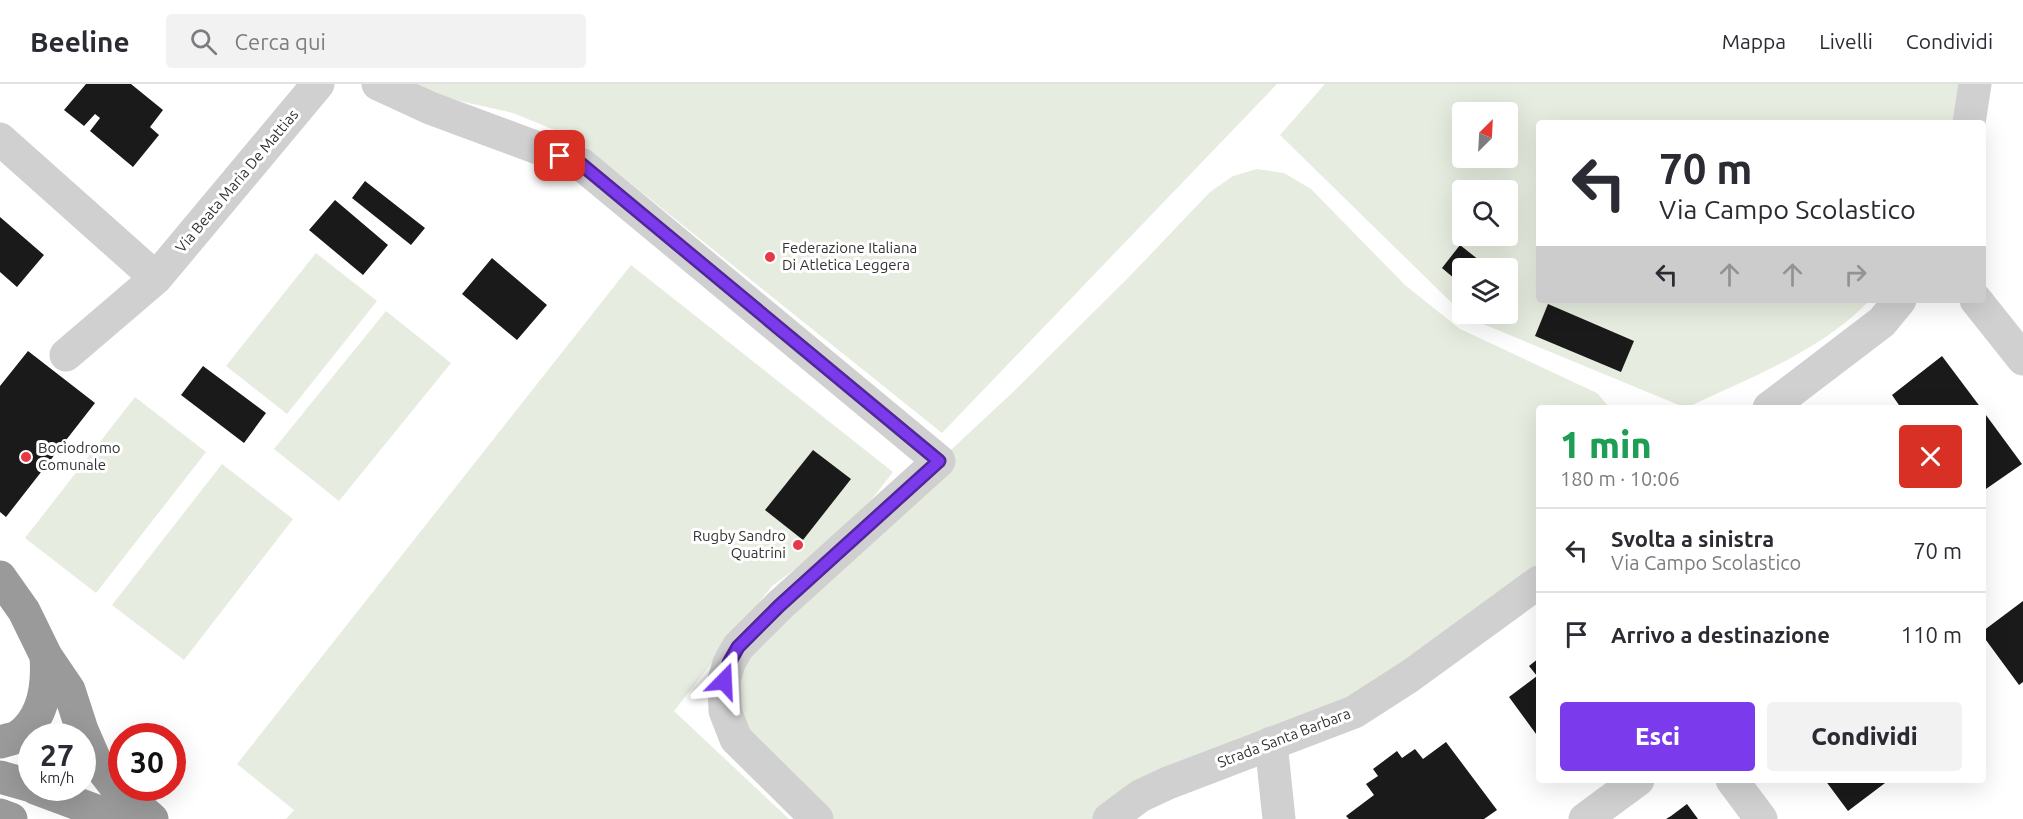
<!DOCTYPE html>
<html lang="it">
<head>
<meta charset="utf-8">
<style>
  :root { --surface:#fff; --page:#f2f2f3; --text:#2b2b33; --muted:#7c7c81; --line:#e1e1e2; --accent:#7c3aed }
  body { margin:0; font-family:Ubuntu,sans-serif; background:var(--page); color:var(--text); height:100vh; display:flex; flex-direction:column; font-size:22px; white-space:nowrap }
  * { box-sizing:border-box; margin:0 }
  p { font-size:20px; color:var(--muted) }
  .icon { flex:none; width:33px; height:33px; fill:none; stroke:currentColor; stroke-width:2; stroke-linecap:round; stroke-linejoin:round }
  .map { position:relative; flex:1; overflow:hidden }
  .drawer { position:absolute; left:1536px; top:321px; width:450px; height:378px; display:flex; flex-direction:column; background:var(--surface); border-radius:6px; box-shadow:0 6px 24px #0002 }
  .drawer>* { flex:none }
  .top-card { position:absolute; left:1536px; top:36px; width:450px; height:183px; border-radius:6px; box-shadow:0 6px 24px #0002; background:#fff; color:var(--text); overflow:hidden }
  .needle { width:39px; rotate:24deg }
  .controls { position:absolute; left:1452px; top:18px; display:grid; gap:12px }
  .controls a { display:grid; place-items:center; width:66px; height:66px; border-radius:6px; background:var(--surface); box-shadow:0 6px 24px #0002; font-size:30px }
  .speed { position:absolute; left:18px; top:639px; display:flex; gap:12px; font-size:30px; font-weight:700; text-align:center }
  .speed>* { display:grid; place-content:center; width:78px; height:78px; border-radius:50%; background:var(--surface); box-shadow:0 6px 24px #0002; line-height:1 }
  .speed small { font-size:15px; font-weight:400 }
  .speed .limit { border:9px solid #d22; background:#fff; color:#111 }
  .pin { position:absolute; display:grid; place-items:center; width:51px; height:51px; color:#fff; margin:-26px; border-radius:12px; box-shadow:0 3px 9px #0006 }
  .me { position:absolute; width:66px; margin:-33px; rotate:21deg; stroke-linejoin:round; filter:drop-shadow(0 0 4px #0008) }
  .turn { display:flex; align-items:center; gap:21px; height:126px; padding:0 24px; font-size:27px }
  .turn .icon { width:78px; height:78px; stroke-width:2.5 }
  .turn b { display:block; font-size:42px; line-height:51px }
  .lanes { display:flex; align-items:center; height:57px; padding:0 24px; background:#0003; justify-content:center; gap:30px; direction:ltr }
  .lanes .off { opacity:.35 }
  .round { display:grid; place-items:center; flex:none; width:63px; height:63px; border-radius:6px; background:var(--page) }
  .overview { display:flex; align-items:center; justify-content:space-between; height:102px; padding:0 24px }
  h1 { font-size:36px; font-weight:800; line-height:45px; color:#1e9e55 }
  .cta { display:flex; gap:12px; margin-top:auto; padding:12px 24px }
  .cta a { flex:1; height:69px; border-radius:6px; background:var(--accent); color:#fff; font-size:24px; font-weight:800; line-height:69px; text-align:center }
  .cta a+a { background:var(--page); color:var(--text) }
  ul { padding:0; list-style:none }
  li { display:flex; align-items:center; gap:18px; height:84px; padding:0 24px; border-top:2px solid var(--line) }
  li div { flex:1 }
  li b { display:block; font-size:22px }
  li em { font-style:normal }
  header { display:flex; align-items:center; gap:36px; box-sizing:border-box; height:84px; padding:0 30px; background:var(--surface); border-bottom:2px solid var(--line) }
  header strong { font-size:28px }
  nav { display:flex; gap:33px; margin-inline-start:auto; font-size:21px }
  .search { width:420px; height:54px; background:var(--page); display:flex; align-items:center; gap:15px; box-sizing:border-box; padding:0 21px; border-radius:6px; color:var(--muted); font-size:22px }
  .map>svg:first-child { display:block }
  .green { fill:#e6ecdf; fill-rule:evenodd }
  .building { fill:#1a1a1a }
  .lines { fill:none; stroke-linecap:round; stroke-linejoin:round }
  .minor { stroke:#d0d0d0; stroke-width:33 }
  .highway { stroke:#9a9a9a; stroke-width:33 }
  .route-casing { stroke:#51269a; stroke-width:15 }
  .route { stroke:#7c3aed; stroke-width:10 }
  .poi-dot { fill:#e63946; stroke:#fff; stroke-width:2 }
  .labels { text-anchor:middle; stroke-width:6; stroke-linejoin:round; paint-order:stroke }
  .street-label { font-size:15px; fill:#333; stroke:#fff }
  .poi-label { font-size:15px; fill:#333; stroke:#fff; text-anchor:start }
</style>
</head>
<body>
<header>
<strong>Beeline</strong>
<div class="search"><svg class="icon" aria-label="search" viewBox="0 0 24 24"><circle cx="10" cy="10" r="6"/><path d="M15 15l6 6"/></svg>Cerca qui</div>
<nav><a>Mappa</a><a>Livelli</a><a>Condividi</a></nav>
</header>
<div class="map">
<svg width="2023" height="735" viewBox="0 0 2023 735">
  <rect width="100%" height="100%" fill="#fff"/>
  <path class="green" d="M 415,0 L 1277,0 L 942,349 L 574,54 L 513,29 L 433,11 Z
    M 1325,0 L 1959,0 L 1956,39 L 1539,39 L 1539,216 L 1870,216 C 1819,269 1750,293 1686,324 L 1466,233 L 1463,230 L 1508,230 L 1508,184 L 1462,184 L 1462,229 L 1280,51 ZM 1462,28 L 1508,28 L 1508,74 L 1462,74 ZM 1462,106 L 1508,106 L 1508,152 L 1462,152 Z
    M 1257,85 L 1284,89 L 1311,105 L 1405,201 L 1460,245 L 1597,309 L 1610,324 L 1539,324 L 1539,498 L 1411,592 L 1109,735 L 817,735 L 729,641 L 724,596 L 939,377 L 1012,309 L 1129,193 L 1210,108 L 1233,92 Z
    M 316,169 L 377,217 L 287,330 L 226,282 Z
    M 631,181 L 893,388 L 847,447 L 772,502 L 674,627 L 789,735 L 286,735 L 294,726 L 237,680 Z
    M 386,227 L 451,279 L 339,417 L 274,365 Z
    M 135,313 L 206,368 L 96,509 L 25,454 Z
    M 222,380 L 293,435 L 184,576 L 112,521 Z"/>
  <path class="building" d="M 86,0 L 131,0 L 163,26 L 150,43 L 159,51 L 133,83 L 90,47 L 100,34 L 95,30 L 84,42 L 64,26 Z
    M 365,97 L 425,144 L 411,161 L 352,114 Z
    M 335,116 L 388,161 L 363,191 L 309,146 Z
    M 0,133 L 44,171 L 17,203 L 0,188 Z
    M 1460,161 L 1489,184 L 1462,184 L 1462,201 L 1442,184 Z
    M 492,174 L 547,221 L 517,256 L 462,210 Z
    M 1548,220 L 1634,257 L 1621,288 L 1535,252 Z
    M 28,267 L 95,319 L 6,433 L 0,428 L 0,302 Z
    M 1942,272 L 1981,324 L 1901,324 L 1892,311 Z
    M 203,282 L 266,329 L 244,359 L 181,311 Z
    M 1983,327 L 2022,380 L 1983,407 Z
    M 813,366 L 851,395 L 803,456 L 765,426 Z
    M 2023,517 L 2023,598 L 2019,601 L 1983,552 L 1983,547 Z
    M 1539,574 L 1539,654 L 1509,613 L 1537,592 L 1529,582 Z
    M 1446,658 L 1497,726 L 1484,735 L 1349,735 L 1346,732 L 1374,711 L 1366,700 L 1378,692 L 1373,685 L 1397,667 L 1402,674 L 1415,665 L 1423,675 Z
    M 1825,696 L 1889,696 L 1848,727 Z
    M 1687,720 L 1698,735 L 1666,735 L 1671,732 Z"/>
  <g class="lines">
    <path class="minor" d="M 378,0 L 430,24 L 581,80 L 939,377 L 779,522 L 738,563 L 729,579 L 724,596 L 725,627 L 736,655 L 817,735
      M 1969,39 L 1975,0
      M 0,55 L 156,194 L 318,0
      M 1976,216 L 2023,275
      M 66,271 L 156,194
      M 1769,324 L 1882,238 L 1900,216
      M 1271,659 L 1279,735
      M 1732,696 L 1761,735
      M 1109,735 L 1140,712 L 1168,699 L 1354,628 L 1410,592 L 1539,498
      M 1585,735 L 1638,696"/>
    <path class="highway" d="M 0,493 L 24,527 L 46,572 L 69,606 L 82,646 L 95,676 L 115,702 L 152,735
      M 0,658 C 6,656 14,655 19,652 C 44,634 48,600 46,572
      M 0,693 L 32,702
      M 35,704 L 118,735
      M 0,731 L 11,735"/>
  </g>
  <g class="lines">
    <g class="route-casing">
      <path id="route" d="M 560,72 L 581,80 L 939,377 L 779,522 L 738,563 L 729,579 L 724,597"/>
    </g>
    <use href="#route" class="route"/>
  </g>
  <g class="poi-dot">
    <circle cx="770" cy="173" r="6"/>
    <circle cx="26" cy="373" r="6"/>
    <circle cx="798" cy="461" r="6"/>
  </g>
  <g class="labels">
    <g class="street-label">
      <text transform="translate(237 97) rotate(-50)" y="5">Via Beata Maria De Mattias</text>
      <text transform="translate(1284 654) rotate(-21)" y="5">Strada Santa Barbara</text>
    </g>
    <g class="poi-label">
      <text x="782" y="169">Federazione Italiana<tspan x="782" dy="17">Di Atletica Leggera</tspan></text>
      <text x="38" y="369">Bociodromo<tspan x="38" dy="17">Comunale</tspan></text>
      <text x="786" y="457" text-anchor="end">Rugby Sandro<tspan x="786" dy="17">Quatrini</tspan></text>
    </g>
  </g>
</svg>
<div class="controls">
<a><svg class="needle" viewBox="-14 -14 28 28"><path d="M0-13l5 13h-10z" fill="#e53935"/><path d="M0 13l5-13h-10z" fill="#7c7c81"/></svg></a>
<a><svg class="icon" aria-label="search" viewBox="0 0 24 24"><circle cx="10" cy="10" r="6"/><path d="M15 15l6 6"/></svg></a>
<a><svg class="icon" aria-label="layers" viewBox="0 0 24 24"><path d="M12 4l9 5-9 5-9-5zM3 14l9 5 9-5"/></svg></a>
</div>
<div class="speed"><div>27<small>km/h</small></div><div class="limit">30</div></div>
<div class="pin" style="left:560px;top:72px;background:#d93025"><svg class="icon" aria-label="arrive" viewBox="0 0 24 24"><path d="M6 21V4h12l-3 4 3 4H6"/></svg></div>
<svg class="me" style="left:724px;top:597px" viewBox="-20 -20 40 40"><path d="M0-17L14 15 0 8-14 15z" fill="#7c3aed" stroke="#fff" stroke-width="4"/></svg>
<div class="top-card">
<div class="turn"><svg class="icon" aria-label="left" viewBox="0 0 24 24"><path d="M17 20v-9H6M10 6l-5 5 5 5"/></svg><div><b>70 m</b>Via Campo Scolastico</div></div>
<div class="lanes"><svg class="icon" aria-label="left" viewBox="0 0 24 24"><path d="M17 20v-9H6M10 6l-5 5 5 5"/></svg><svg class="icon off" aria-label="ahead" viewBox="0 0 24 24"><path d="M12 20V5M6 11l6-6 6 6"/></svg><svg class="icon off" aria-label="ahead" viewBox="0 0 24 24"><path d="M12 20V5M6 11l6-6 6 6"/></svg><svg class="icon off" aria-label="right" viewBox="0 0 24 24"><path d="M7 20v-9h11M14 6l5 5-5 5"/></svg></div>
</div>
<section class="drawer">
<div class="overview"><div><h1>1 min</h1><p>180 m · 10:06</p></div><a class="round" style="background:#d93025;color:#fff"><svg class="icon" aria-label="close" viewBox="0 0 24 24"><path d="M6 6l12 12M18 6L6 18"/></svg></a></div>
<ul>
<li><svg class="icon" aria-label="left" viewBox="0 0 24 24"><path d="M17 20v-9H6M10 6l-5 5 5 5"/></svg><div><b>Svolta a sinistra</b><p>Via Campo Scolastico</p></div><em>70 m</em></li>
<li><svg class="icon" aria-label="arrive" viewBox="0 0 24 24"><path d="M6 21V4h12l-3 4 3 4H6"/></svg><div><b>Arrivo a destinazione</b></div><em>110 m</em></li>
</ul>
<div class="cta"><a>Esci</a><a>Condividi</a></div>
</section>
</div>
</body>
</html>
